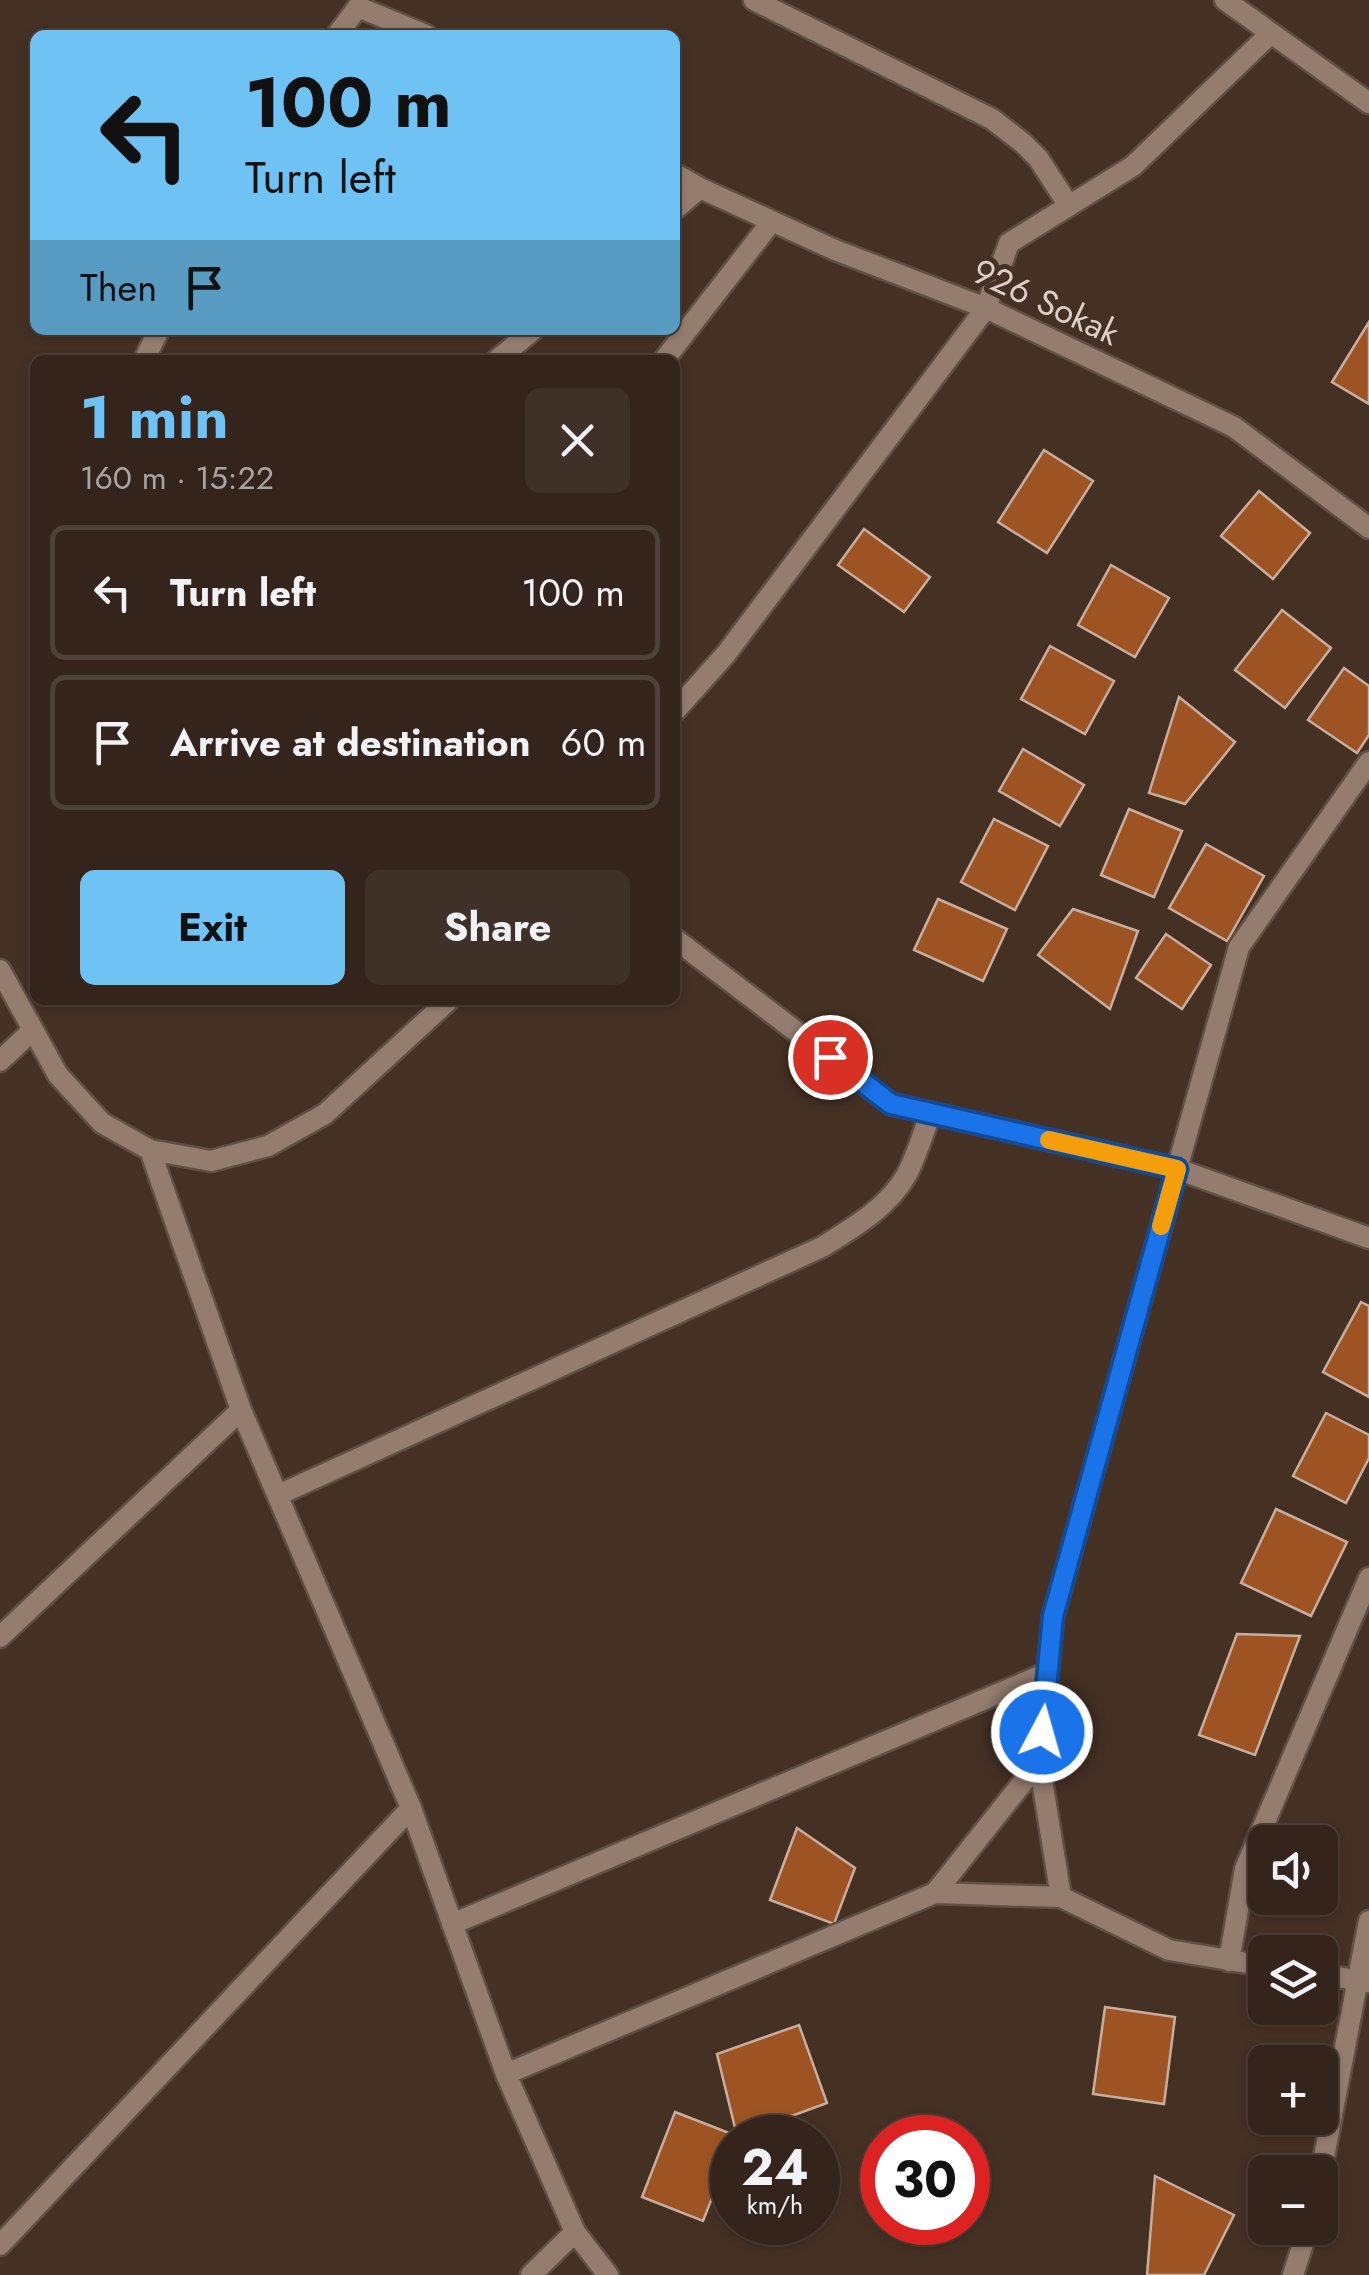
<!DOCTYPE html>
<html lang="en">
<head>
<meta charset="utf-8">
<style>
  :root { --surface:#34241b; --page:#3f3028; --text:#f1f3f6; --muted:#a9a4a3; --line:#4e413a; --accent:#6fc2f4 }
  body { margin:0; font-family:Jost,sans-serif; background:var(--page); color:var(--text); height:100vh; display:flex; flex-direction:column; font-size:38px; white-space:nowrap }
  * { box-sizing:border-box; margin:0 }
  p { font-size:32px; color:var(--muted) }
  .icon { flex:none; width:55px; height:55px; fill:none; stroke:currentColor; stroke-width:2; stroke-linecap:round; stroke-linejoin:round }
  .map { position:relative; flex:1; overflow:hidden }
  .sheet { position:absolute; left:30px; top:355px; width:650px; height:650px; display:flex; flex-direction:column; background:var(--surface); border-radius:15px; box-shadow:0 2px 8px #0004,0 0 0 2px var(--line) }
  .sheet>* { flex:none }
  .top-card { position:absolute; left:30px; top:30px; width:650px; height:305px; border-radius:15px; box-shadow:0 2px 8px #0004,0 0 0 2px var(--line); background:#6fc2f4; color:#111; overflow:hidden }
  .controls { position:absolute; left:1248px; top:1825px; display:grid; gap:20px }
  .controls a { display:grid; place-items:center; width:90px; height:90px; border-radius:15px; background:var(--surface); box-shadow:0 2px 8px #0004,0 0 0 2px var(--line); font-size:50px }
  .speed { position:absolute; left:710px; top:2115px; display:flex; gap:20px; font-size:50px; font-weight:700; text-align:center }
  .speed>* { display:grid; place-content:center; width:130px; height:130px; border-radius:50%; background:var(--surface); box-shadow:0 2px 8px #0004,0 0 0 2px var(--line); line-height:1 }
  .speed small { font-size:25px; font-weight:400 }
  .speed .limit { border:15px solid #d22; background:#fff; color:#111 }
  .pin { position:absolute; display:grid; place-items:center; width:85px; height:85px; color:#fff; margin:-42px; border:5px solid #fff; border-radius:50%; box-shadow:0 2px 10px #0007 }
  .me { position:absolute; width:110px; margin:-55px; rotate:6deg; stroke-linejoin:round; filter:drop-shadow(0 0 8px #0008) }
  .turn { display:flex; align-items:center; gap:35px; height:210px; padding:0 50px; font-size:45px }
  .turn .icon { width:130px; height:130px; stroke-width:2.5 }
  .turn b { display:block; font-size:70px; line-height:85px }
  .then { display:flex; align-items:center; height:95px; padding:0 50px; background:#0003; gap:20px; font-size:38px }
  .round { display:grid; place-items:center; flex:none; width:105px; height:105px; border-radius:15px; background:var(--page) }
  .headline { display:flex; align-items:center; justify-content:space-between; height:170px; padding:0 50px }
  h1 { font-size:60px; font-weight:700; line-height:75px; color:var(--accent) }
  .cta { display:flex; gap:20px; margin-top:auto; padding:20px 50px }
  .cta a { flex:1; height:115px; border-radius:15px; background:var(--accent); color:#111; font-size:40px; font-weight:700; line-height:115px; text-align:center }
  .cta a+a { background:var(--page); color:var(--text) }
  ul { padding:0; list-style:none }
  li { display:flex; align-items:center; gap:30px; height:135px; margin:0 20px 15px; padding:0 30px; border:5px solid var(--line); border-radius:15px }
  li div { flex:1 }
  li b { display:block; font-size:38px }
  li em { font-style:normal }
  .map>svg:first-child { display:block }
  .building { fill:#9e5422; stroke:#c8aea0; stroke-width:2.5 }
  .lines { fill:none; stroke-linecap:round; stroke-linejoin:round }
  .street-casing { stroke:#604f45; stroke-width:25 }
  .street { stroke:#947d6f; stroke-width:20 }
  .route-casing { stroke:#114b97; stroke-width:25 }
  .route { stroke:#1a73e8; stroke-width:18 }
  .slow { stroke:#f59e0b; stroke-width:18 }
  .labels { text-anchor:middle; stroke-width:10; stroke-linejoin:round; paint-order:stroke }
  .street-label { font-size:35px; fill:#ddcfc8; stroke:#453024 }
</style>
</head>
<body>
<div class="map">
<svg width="1369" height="2275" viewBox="0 0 1369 2275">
  <rect width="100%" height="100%" fill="#453024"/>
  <path class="building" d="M 1369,322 L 1369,404 L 1332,382 Z
    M 1044,450 L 1093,481 L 1047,553 L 998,522 Z
    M 1259,491 L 1310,533 L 1273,579 L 1221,536 Z
    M 864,529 L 930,577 L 904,612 L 838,565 Z
    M 1111,565 L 1169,598 L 1135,657 L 1078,625 Z
    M 1282,610 L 1331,648 L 1285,708 L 1235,670 Z
    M 1050,646 L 1114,681 L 1085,734 L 1021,699 Z
    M 1344,668 L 1369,686 L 1369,735 L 1357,753 L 1308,720 Z
    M 1179,697 L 1235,742 L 1185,804 L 1149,793 Z
    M 1023,749 L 1084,785 L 1060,826 L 999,791 Z
    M 1129,809 L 1182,831 L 1154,897 L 1101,875 Z
    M 994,819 L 1048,846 L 1015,910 L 961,882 Z
    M 1206,844 L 1264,876 L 1227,941 L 1169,908 Z
    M 938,899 L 1007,929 L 983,981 L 914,950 Z
    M 1073,909 L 1138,931 L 1110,1009 L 1038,955 Z
    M 1166,934 L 1211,965 L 1182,1009 L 1136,978 Z
    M 1361,1302 L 1369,1306 L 1369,1397 L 1323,1372 Z
    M 1326,1413 L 1369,1435 L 1369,1458 L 1346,1503 L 1293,1476 Z
    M 1276,1509 L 1347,1542 L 1311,1616 L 1241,1583 Z
    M 1237,1634 L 1300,1636 L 1255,1755 L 1199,1735 Z
    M 797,1828 L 855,1868 L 834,1924 L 770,1900 Z
    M 1105,2007 L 1175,2017 L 1164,2104 L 1093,2094 Z
    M 799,2025 L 827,2103 L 737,2136 L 717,2054 Z
    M 675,2112 L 737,2136 L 732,2138 L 732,2147 L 703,2221 L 642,2197 Z
    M 1155,2176 L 1234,2215 L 1204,2275 L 1147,2275 Z"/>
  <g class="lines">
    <g class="street-casing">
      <path id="street" d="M 754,0 L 992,119 L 1023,143 L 1038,158 L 1069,206
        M 1225,0 L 1369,103
        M 337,35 L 358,7 L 426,35
        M 675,174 L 700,188 L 835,250 L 986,308 L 1234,427 L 1369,528
        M 675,209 L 700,188
        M 144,360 L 159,330
        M 497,360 L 533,330
        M 664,360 L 772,221
        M 675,711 L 726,654 L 986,308 L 1009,243 L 1133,166 L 1271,33
        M 675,939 L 891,1104 L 1177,1169 L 1239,947 L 1369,762
        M 0,970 L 58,1075 L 102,1123 L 150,1150 L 211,1161 L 268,1146 L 325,1114 L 449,1000
        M 0,1061 L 33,1030
        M 241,1410 L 411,1808 L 506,2074 L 575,2232 L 608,2275
        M 278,1495 L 822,1247 C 853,1228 889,1207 907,1174 C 917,1155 923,1133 931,1113
        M 0,1637 L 241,1410 L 150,1150
        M 935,1893 L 1061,1897
        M 452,1924 L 1047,1673
        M 1229,1961 L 1245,1869 L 1369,1578
        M 1265,1966 L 1169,1950 L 1061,1897 L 1039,1762 L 1053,1617 L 1177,1169 L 1369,1238
        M 1320,1974 L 1367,1982
        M 506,2074 L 935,1893 L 1039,1762
        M 1320,2178 L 1369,1921
        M 0,2245 L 411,1808
        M 531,2275 L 575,2232
        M 1293,2275 L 1308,2228"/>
    </g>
    <use href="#street" class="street"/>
  </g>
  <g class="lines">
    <g class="route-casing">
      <path id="route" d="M 830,1057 L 891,1104 L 1177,1169 L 1053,1616 L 1042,1732"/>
    </g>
    <use href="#route" class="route"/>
    <path class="slow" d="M 1049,1140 L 1177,1169 L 1161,1226"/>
  </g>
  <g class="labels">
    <g class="street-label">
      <text transform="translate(1046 302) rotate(25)" y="12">926 Sokak</text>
    </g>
  </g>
</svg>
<div class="controls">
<a><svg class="icon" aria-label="sound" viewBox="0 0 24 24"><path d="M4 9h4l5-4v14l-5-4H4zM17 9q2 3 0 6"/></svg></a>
<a><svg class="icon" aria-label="layers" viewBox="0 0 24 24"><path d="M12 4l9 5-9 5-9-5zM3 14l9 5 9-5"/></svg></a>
<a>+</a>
<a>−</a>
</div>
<div class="speed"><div>24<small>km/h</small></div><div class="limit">30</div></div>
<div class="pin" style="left:830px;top:1057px;background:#d93025"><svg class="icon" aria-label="arrive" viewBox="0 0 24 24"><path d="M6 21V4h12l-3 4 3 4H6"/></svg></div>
<svg class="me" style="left:1042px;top:1732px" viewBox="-20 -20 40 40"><circle r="17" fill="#1a73e8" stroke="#fff" stroke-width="3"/><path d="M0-11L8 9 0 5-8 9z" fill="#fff"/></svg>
<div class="top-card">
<div class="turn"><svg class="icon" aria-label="left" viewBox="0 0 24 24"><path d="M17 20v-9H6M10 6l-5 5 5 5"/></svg><div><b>100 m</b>Turn left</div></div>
<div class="then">Then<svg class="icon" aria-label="arrive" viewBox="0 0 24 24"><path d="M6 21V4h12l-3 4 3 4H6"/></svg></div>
</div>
<section class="sheet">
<div class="headline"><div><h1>1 min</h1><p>160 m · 15:22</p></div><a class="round"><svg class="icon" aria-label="close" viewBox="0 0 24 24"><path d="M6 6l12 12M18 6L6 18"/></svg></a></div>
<ul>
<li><svg class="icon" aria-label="left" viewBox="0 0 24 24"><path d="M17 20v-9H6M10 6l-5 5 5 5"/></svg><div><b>Turn left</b></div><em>100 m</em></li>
<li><svg class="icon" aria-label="arrive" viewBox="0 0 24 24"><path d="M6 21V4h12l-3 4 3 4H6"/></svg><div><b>Arrive at destination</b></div><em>60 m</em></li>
</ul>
<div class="cta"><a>Exit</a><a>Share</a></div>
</section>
</div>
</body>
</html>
